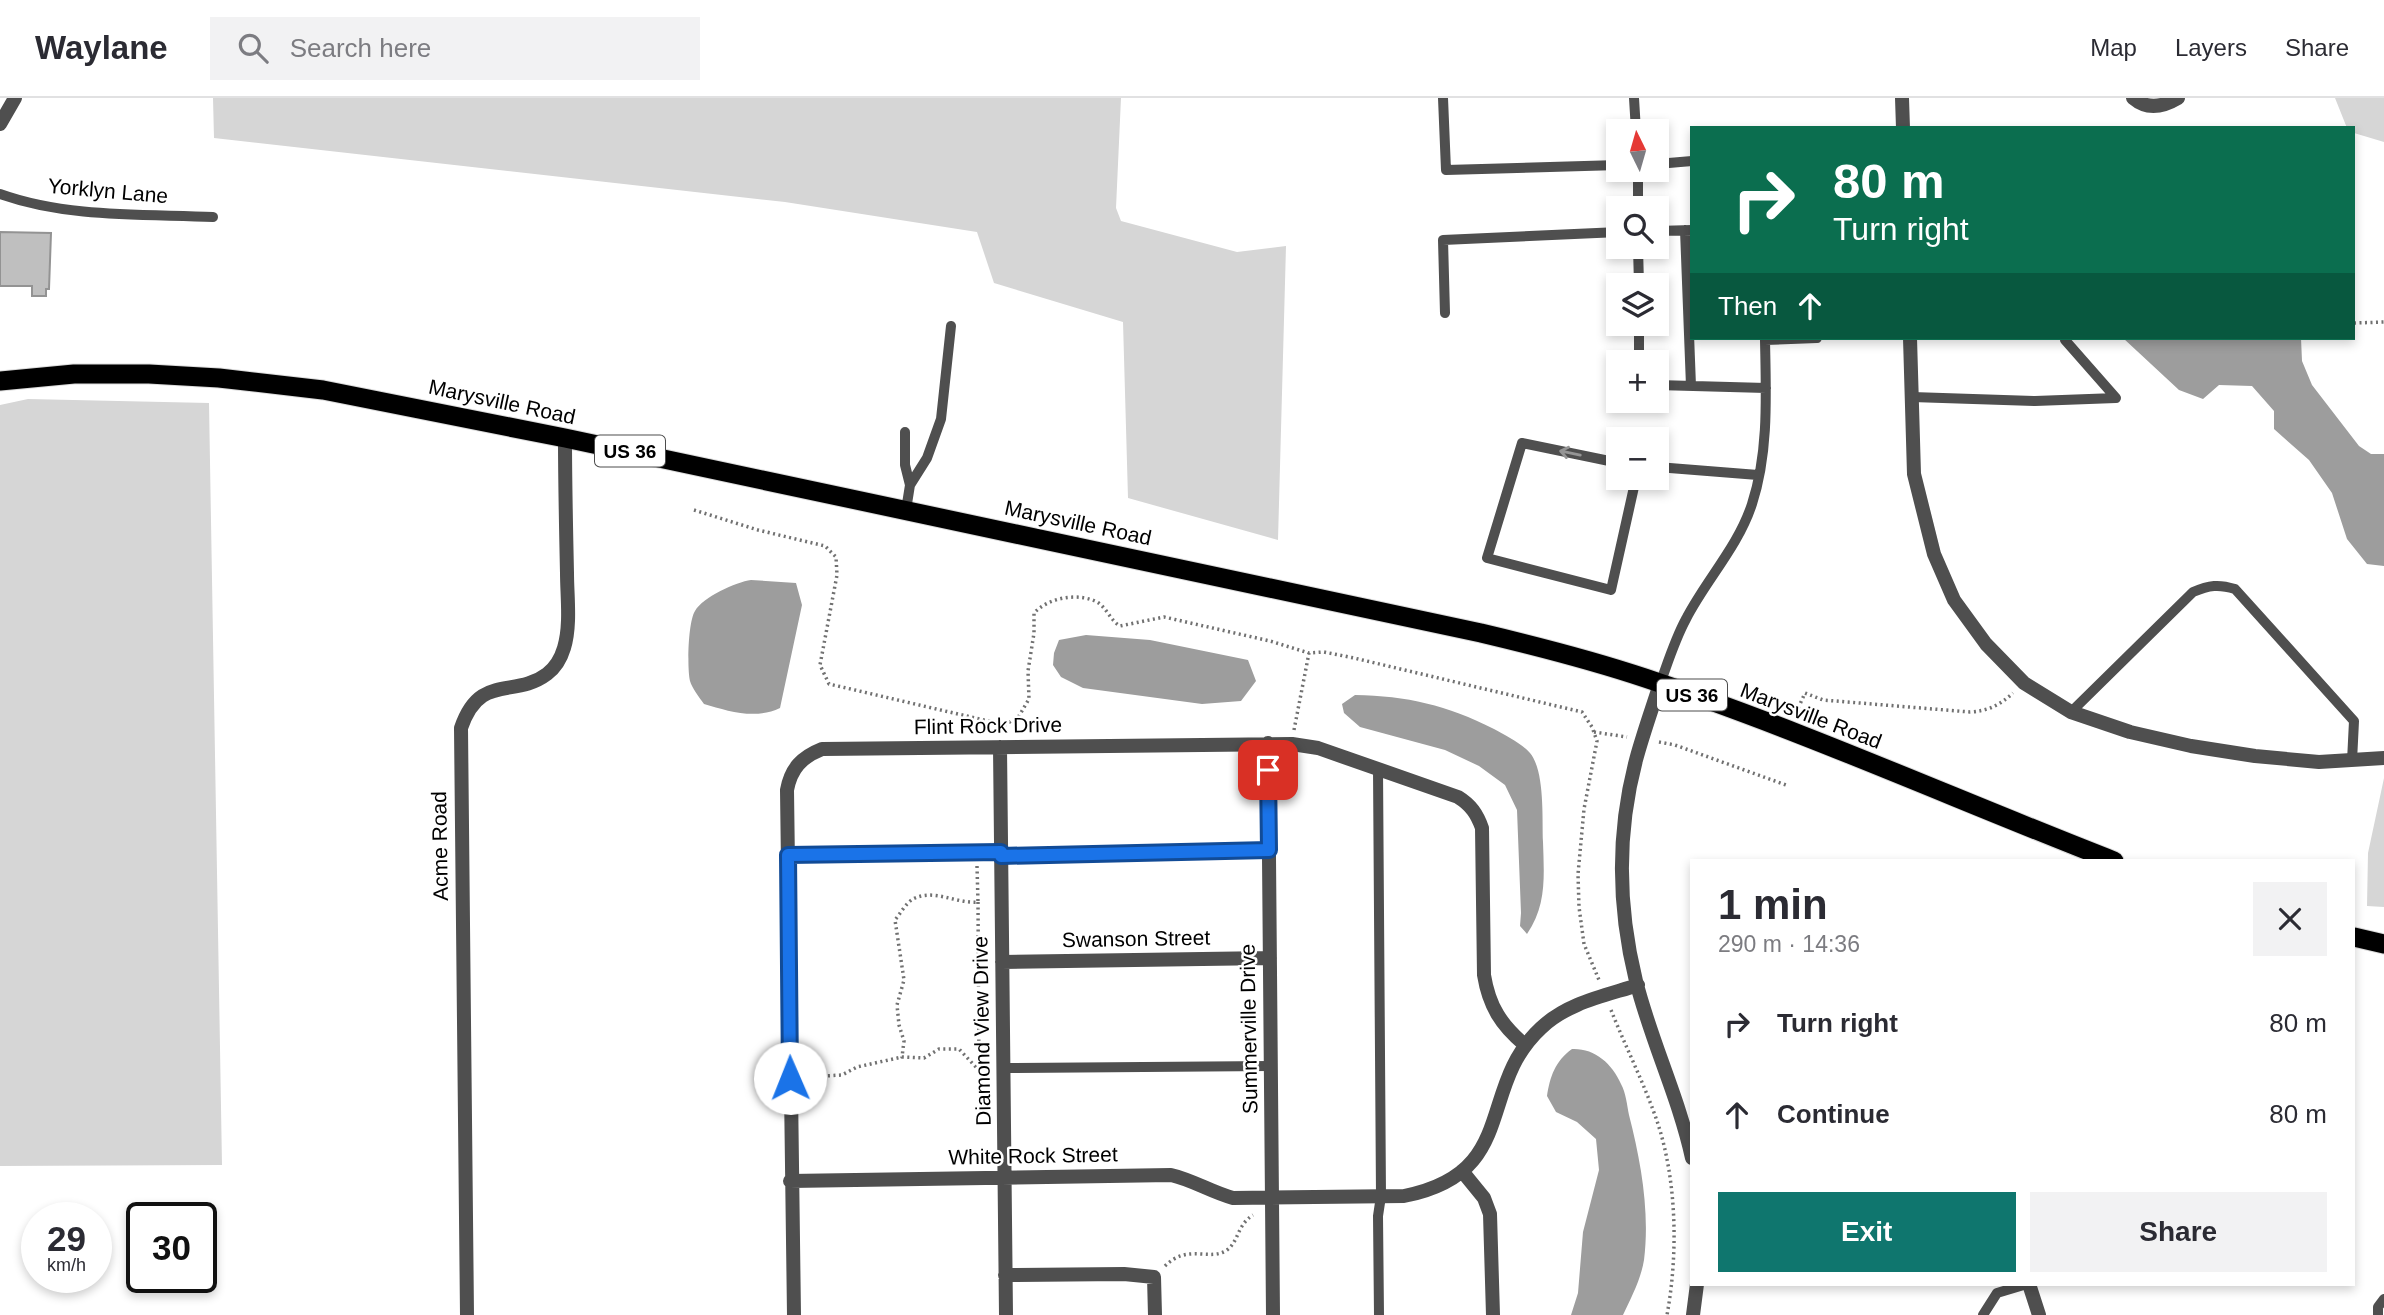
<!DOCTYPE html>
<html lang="en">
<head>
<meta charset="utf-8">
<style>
  :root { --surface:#fff; --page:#f2f2f3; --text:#2b2b33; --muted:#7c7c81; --line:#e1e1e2; --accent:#0f766e }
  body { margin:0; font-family:Helvetica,sans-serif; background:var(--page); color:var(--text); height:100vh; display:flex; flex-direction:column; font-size:26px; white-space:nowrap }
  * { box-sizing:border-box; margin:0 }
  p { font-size:23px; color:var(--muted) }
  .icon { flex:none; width:38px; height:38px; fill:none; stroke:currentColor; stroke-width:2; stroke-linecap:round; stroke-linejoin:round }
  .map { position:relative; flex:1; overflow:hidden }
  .side { position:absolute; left:1690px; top:761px; width:665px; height:427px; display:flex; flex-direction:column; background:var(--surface); border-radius:0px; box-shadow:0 4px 10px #0003 }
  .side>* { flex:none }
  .guide { position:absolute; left:1690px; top:28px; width:665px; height:214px; border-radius:0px; box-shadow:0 4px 10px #0003; background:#0b6e4f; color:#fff; overflow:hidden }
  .needle { width:46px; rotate:355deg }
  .fabs { position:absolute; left:1606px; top:21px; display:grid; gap:14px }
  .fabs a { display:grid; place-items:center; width:63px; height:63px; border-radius:0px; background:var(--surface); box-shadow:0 4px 10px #0003; font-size:35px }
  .speed { position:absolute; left:21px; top:1104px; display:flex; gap:14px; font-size:35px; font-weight:700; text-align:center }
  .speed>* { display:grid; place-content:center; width:91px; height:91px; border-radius:50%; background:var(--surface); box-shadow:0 4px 10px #0003; line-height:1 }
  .speed small { font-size:18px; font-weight:400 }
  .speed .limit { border:4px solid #111; border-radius:10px; background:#fff; color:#111 }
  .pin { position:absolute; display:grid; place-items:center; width:60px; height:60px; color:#fff; margin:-30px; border-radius:14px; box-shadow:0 4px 10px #0006 }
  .me { position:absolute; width:77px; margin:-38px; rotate:359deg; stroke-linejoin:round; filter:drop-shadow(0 0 5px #0008) }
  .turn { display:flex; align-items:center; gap:24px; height:147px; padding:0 28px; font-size:32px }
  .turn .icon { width:91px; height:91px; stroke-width:2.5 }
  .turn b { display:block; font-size:49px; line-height:60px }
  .then { display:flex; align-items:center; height:66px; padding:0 28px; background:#0003; gap:14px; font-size:26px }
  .round { display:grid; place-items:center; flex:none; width:74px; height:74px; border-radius:0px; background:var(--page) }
  .overview { display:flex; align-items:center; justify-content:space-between; height:119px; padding:0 28px }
  h1 { font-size:42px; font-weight:800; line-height:52px }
  .button { display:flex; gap:14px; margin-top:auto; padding:14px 28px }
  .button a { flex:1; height:80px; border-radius:0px; background:var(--accent); color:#fff; font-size:28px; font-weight:800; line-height:80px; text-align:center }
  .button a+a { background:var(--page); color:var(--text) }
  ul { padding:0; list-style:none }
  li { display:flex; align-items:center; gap:21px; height:91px; padding:0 28px }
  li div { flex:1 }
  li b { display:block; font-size:26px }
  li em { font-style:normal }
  header { display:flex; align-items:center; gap:42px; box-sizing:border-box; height:98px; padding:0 35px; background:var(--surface); border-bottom:2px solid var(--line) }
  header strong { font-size:33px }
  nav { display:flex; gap:38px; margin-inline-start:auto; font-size:24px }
  .search { width:490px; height:63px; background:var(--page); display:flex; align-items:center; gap:18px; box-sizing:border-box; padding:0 24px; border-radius:0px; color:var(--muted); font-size:26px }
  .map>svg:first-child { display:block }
  .green { fill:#d6d6d6 }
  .water { fill:#9d9d9d }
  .building { fill:#bfbfbf; stroke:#939393; stroke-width:2 }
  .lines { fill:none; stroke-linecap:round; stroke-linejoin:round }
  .trunk-casing { stroke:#dbdbdb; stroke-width:21 }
  .path { stroke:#717171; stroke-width:3.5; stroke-dasharray:2 3.5; stroke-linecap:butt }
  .service { stroke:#4f4f4f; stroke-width:10 }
  .minor { stroke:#4f4f4f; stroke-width:14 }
  .trunk { stroke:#000; stroke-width:19 }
  .oneway { stroke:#959595 }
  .route-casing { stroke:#114b97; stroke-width:18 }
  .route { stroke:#1a73e8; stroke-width:12 }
  .labels { text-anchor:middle; stroke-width:5; stroke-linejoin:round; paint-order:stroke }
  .shield { fill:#fff; stroke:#4c4c4c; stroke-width:2 }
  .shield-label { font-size:19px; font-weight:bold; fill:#000 }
  .street-label { font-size:21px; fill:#000; stroke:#fff }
</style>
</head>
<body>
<header>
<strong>Waylane</strong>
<div class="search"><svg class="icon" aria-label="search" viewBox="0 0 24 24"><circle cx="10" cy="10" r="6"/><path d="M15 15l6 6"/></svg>Search here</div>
<nav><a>Map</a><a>Layers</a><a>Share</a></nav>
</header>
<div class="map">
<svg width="2384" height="1217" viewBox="0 0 2384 1217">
  <rect width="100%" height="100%" fill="#fff"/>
  <path class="green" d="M 213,0 L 1121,0 L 1116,110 L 1121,123 L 1237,154 L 1286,148 L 1278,442 L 1128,400 L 1123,224 L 994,185 L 977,134 L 785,104 L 214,40 Z
    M 2335,0 L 2384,0 L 2384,44 L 2354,35 L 2354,30 L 2347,30 Z
    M 28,301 L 209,305 L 222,1067 L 0,1068 L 0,307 Z
    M 2384,680 L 2384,809 L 2367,808 L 2368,755 Z"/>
  <path class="water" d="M 2123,240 L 2301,240 L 2302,263 L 2312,287 L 2359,348 L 2371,356 L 2384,356 L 2384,468 L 2367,466 L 2347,441 L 2332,395 L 2309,362 L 2274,331 L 2274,313 L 2252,288 L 2219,287 L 2203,301 L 2179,292 Z
    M 751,482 L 796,485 L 802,507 L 780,610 C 755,622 728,613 704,606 C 699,599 692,590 690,583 C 687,570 688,524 695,513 C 703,499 736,484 751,482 Z
    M 1086,537 L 1150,542 L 1248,562 L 1256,583 L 1241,603 L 1202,606 L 1083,590 L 1061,579 L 1053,567 L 1054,555 L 1059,542 Z
    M 1355,597 C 1407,598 1447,607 1494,631 C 1505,637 1521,645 1530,655 C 1545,673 1542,720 1543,744 C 1544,777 1547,807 1527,836 L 1520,828 L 1521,815 L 1517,712 L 1505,687 L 1479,668 L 1445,652 L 1360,629 L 1344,615 L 1342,606 Z
    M 1572,951 C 1594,950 1612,965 1621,986 C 1626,995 1627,1007 1629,1017 C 1641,1064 1650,1114 1644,1162 C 1641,1181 1631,1200 1623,1217 L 1571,1217 L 1578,1195 L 1583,1134 L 1599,1072 L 1596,1041 L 1577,1024 L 1556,1014 L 1547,998 C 1550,979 1555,963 1572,951 Z"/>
  <path class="building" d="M 0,134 L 51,135 L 49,191 L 46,191 L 46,198 L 32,198 L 32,188 L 0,188 Z"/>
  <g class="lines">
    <g class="trunk-casing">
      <path id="trunk" d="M 0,283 L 74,276 L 149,276 L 219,280 L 323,292 L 565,340 L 1481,535 C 1536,548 1591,562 1645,580 C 1804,633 1957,702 2114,763
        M 2354,839 L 2384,846"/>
    </g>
    <path class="path" d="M 2354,225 L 2384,224
      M 694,412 L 758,432 L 825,448 L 836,459 L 837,477 L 820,567 L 829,586 L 1005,627 L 1019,618 L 1029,601 L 1028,573 L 1034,535 L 1034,515 C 1048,500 1077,494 1097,504 C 1107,510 1110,522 1120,528 L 1164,519 L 1270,543 L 1309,555 L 1324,554 L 1354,560 L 1582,614 L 1592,629 L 1597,643 L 1584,711 L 1578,776 L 1579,809 L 1584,846 L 1599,882
      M 1796,615 L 1805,595 L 1823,602 L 1970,614 C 1988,613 2000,607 2013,595
      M 1294,632 L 1309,555
      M 1594,634 L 1627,639
      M 1659,644 L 1675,647 L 1786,687
      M 977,768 L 978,804 C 956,806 934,790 913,801 C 906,805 900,816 895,822 L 904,882 L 897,907 L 899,927 L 904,943 L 902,959 L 924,960 L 939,951 L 959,951 L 988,982
      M 978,804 L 979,972
      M 1611,912 C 1626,950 1645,987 1658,1026 C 1677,1085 1678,1157 1667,1217
      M 806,979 L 842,977 L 857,969 L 902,959
      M 1165,1168 C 1188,1145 1210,1164 1227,1152 C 1239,1143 1237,1127 1253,1117"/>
    <path class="service" d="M 1443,0 L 1446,72 L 1619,67
      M 1634,0 L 1636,33
      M 1657,66 L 1692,63
      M 1638,72 L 1638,110
      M 0,96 C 67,120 143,116 213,119
      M 1685,132 L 1691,288
      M 1657,133 L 1692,132
      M 1638,149 L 1639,187
      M 1445,215 L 1443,142 L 1619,134
      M 1639,226 L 1639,264
      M 1657,287 L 1766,290
      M 1912,299 L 2035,303 L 2116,300 L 2065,242
      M 905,334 L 905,367 L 910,387
      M 1619,365 L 1522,345 L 1487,460 L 1611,492 L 1636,380
      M 1657,369 L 1758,377
      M 906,412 L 910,387 L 927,360 L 941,321 L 951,228
      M 1660,586 C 1668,564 1675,541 1686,521 C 1706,482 1738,449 1752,406 C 1769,354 1766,296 1765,242 L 1817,240
      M 2071,614 L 2193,494 C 2209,487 2219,486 2235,491 L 2354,623 L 2352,663
      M 1378,671 L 1381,1098 L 1378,1118 L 1379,1217
      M 788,757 L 1001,754
      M 1001,758 L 1269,752
      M 1003,970 L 1271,968
      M 1983,1217 L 1997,1195 L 2027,1186
      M 2378,1217 L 2378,1209 L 2384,1201"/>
    <path class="minor" d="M 1902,0 L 1903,30
      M 2133,0 C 2147,12 2163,9 2178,0
      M 0,26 L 15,0
      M 1910,240 L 1914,376 L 1934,456 L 1954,502 L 1986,546 L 2024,585 L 2071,614 L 2130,634 L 2191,648 L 2255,658 L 2319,664 L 2384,660
      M 1660,586 C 1652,611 1643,636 1636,662 C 1617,734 1618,810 1636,883 C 1651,943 1679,1000 1692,1060
      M 1268,645 L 1273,1217
      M 1000,649 L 1006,1217
      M 1002,864 L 1270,860
      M 1462,1073 L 1484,1100 L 1490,1116 L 1493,1217
      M 790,1083 L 1171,1077 C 1193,1082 1211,1094 1233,1100 L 1404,1098 C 1520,1075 1476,990 1541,930 C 1567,905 1604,898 1638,887
      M 1005,1177 L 1124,1176 L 1154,1179 L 1155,1217
      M 2029,1186 L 2039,1217
      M 467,1217 L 461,630 C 480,574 514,601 547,576 C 555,570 561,560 564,550 C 571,527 567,498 567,475 C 566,430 565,385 565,340
      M 794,1217 L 787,692 C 791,670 802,659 822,651 L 1292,646 L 1318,650 L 1458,699 C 1471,707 1477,716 1482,730 L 1484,877 C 1489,908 1501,927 1525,947
      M 1693,1217 L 1697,1186"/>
    <use href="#trunk" class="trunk"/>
  </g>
  <defs><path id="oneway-shaft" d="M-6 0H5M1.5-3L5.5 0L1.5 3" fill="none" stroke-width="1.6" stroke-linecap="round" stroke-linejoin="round" transform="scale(1.75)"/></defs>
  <use class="oneway" href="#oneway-shaft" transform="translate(1570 355) rotate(-168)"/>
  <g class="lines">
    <g class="route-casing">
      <path id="route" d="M 790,980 L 788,757 L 1001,754 L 1001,758 L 1269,752 L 1268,672"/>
    </g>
    <use href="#route" class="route"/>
  </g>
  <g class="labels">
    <g class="shield">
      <rect x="595" y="337.5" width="70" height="31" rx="5"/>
      <rect x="1657" y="581.5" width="70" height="31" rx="5"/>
    </g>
    <g class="shield-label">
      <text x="630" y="360">US 36</text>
      <text x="1692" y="604">US 36</text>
    </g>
    <g class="street-label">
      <text transform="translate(108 93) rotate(5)" y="7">Yorklyn Lane</text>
      <text transform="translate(502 304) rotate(12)" y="7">Marysville Road</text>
      <text transform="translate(1078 425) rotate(12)" y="7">Marysville Road</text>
      <text transform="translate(1811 618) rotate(21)" y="7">Marysville Road</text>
      <text transform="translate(988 628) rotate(-1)" y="7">Flint Rock Drive</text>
      <text transform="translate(440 748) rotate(-91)" y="7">Acme Road</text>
      <text transform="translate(1136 841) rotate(-1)" y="7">Swanson Street</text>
      <text transform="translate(1249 931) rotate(-91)" y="7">Summerville Drive</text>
      <text transform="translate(982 933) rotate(-91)" y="7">Diamond View Drive</text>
      <text transform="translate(1033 1058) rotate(-1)" y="7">White Rock Street</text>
    </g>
  </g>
</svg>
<div class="fabs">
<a><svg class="needle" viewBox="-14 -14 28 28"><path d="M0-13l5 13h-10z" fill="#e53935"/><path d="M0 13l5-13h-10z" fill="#7c7c81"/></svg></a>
<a><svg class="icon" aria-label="search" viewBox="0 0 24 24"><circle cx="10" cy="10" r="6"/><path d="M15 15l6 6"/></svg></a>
<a><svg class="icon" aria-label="layers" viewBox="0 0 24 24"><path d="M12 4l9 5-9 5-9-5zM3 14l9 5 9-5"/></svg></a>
<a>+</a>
<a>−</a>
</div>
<div class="speed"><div>29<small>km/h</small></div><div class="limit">30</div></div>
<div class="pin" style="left:1268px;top:672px;background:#d93025"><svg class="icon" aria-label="arrive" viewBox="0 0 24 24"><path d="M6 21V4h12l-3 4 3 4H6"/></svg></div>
<svg class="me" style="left:790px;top:980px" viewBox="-20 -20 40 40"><circle r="19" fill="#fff"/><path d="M0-13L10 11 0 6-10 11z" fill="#1a73e8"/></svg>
<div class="guide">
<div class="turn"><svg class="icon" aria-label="right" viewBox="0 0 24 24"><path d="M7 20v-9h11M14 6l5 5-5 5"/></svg><div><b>80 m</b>Turn right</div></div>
<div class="then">Then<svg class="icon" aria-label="ahead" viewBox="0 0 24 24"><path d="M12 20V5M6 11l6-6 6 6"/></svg></div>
</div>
<section class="side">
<div class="overview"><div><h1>1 min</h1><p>290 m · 14:36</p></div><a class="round"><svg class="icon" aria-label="close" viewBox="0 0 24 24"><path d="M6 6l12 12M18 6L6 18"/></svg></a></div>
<ul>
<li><svg class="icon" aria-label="right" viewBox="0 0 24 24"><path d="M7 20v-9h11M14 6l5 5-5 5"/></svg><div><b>Turn right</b></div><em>80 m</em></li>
<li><svg class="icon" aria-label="ahead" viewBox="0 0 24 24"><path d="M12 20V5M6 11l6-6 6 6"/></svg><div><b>Continue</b></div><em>80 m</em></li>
</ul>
<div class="button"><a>Exit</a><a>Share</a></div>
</section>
</div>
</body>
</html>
